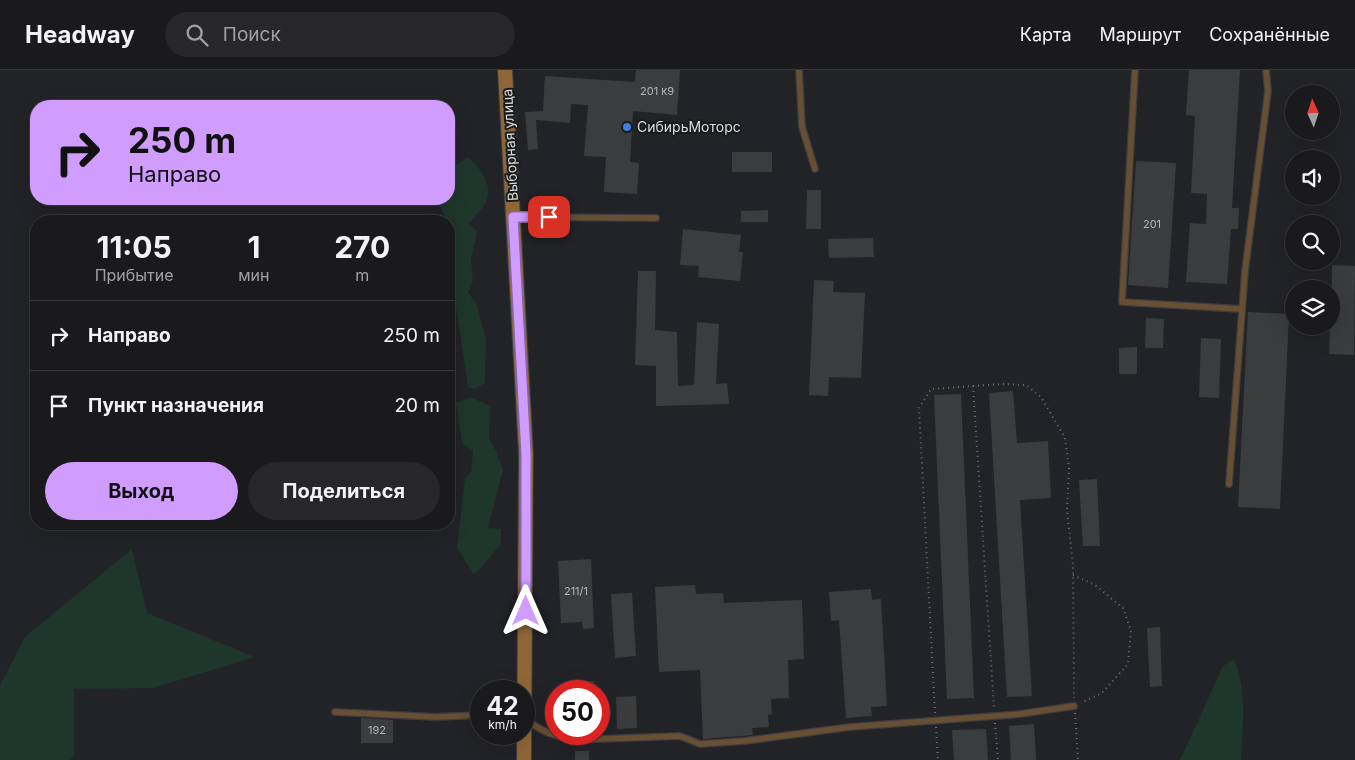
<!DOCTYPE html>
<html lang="ru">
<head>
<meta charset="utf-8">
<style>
  :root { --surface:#1a1a1c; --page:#272729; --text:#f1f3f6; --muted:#9fa1a3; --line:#38383b; --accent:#d09dff }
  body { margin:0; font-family:Inter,sans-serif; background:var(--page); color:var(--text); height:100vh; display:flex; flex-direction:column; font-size:19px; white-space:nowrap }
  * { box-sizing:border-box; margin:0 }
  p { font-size:16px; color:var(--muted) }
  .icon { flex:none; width:28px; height:28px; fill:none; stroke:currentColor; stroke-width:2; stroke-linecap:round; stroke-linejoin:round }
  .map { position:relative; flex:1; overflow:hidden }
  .side { position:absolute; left:30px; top:145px; width:425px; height:315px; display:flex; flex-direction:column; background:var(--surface); border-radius:20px; box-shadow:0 5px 20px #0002,0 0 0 1px var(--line) }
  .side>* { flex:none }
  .banner { position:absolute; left:30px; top:30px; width:425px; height:105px; border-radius:20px; box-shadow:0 5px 20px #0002,0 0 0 1px var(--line); background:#d09dff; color:#111; overflow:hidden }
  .needle { width:32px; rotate:357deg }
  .tools { position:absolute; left:1285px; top:15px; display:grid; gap:10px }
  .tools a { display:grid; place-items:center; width:55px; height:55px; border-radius:50%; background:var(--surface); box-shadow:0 5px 20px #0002,0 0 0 1px var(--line); font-size:25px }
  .speed { position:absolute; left:470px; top:610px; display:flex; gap:10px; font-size:25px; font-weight:700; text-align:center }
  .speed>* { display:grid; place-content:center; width:65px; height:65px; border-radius:50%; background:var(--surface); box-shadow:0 5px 20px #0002,0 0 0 1px var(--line); line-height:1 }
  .speed small { font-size:12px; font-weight:400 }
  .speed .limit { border:8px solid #d22; background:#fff; color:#111 }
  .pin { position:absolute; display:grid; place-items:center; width:42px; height:42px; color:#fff; margin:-21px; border-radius:10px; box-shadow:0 2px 8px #0006 }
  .me { position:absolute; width:55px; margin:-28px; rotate:0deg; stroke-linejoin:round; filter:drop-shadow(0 0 4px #0008) }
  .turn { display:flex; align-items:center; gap:18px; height:105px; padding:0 15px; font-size:22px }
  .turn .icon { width:65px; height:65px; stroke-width:2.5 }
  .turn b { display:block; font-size:35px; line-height:42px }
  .eta { display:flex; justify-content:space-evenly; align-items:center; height:85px; text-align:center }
  .eta b { font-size:30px; font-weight:700; line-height:35px }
  .action { display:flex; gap:10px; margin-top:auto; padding:10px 15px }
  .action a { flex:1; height:58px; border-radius:30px; background:var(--accent); color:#111; font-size:20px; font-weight:700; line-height:58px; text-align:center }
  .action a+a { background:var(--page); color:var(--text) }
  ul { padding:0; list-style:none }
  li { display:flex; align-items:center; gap:15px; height:70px; padding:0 15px; border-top:1px solid var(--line) }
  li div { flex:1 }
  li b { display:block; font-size:19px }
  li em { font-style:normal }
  header { display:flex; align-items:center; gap:30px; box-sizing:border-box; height:70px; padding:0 25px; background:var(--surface); border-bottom:1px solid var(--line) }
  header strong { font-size:24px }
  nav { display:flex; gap:28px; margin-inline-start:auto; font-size:18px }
  .search { width:350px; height:45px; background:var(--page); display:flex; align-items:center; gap:12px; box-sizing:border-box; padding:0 18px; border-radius:28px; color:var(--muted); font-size:19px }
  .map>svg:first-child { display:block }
  .green { fill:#1e362b }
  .building { fill:#3b3c3e }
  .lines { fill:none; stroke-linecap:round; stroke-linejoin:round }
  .service-casing { stroke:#3c3d40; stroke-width:8 }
  .secondary-casing { stroke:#3c3d40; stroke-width:16 }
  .path { stroke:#6f7072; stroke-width:2; stroke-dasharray:1 4; stroke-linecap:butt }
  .service { stroke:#684f33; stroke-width:5.5 }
  .secondary { stroke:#8e6638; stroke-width:14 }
  .route-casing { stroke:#8766a6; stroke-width:12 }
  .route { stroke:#d09dff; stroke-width:9 }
  .shop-dot { fill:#3f7fe0; stroke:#191a1c; stroke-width:2 }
  .labels { text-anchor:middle; stroke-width:4; stroke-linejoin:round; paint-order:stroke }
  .number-label { font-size:11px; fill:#b4b5b7 }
  .poi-label { font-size:14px; fill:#dddddf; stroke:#191a1c; text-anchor:start }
  .street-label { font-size:14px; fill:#dddddf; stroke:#191a1c }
</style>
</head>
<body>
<header>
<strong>Headway</strong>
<div class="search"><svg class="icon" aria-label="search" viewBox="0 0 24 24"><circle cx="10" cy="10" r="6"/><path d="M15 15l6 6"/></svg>Поиск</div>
<nav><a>Карта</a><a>Маршрут</a><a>Сохранённые</a></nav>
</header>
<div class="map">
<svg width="1355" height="690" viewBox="0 0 1355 690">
  <rect width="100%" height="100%" fill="#222326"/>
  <path class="green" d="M 468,87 C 480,98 494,115 486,132 C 482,140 474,147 469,154 L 477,161 L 471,190 L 473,211 L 468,222 L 476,233 L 486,269 L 485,313 L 474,319 L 468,317 L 454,223 L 454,165 L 449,151 L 447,151 L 440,135 L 443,129 L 449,129 C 449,118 451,110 450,99 Z
    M 470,327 L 490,336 L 489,368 L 496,381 L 503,400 L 488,458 L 501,459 L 501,475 C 490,485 485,497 473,504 L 457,477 L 465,408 L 471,402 L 473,381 L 462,373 L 456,333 Z
    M 132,479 L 147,543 L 255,587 L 153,618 L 74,619 L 74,684 L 70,690 L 0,690 L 0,615 L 25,567 Z
    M 1234,589 C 1247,620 1243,657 1241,690 L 1180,690 L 1223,596 Z"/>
  <path class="building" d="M 636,0 L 680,0 L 677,45 L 633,41 L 630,92 L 639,93 L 637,124 L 604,122 L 606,87 L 584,86 L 588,35 L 571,34 L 570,53 L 536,50 L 538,79 L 528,80 L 525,42 L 543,41 L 545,6 L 635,12 Z
    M 1189,0 L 1240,0 L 1232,138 L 1239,138 L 1238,159 L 1231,159 L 1227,214 L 1186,212 L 1190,153 L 1206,154 L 1207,124 L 1191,123 L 1195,46 L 1186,45 Z
    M 732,82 L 772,82 L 772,102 L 732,102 Z
    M 1136,91 L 1176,93 L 1168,218 L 1128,215 Z
    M 807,120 L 821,120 L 821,159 L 806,159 Z
    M 768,140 L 768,152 L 741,152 L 741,141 Z
    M 683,159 L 741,165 L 739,182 L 743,182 L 740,211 L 698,207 L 699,196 L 680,195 Z
    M 873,168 L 874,187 L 829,188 L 828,169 Z
    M 1332,195 L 1355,196 L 1354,285 L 1329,284 L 1330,256 L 1331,256 Z
    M 638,201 L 656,201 L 655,260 L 677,262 L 678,316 L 694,315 L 697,252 L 719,254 L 716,314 L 727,313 L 729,334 L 656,336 L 656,296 L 635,295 Z
    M 814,210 L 834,211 L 833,222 L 865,223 L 861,308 L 829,307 L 828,326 L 809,325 Z
    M 1248,242 L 1289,244 L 1280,439 L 1238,437 Z
    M 1146,248 L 1164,249 L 1163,278 L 1145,278 Z
    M 1201,268 L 1221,269 L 1219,328 L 1199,327 Z
    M 1137,277 L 1137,304 L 1119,304 L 1119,278 Z
    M 1013,321 L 1017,373 L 1048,371 L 1051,428 L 1020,430 L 1032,626 L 1007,627 L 989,323 Z
    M 961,324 L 974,628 L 947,629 L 934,325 Z
    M 1097,409 L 1100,476 L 1083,476 L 1079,410 Z
    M 591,489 L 594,558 L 583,559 L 582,552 L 561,553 L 558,491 Z
    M 695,515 L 696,524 L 723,523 L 724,533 L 802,530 L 804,589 L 788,590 L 789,628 L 771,629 L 772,644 L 768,645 L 769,657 L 752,658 L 753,665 L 703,669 L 700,600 L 659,602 L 655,517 Z
    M 871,519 L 872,530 L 881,529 L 887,636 L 871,637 L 872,646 L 846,648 L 839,550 L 831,551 L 829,522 Z
    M 632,523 L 636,586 L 615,588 L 611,524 Z
    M 1160,557 L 1162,616 L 1150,617 L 1147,558 Z
    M 571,611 L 594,611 L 594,621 L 571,621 Z
    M 636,626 L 637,658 L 617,659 L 616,627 Z
    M 361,648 L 393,650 L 393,673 L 361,673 Z
    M 1034,654 L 1036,690 L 1011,690 L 1009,656 Z
    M 986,659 L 988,690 L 954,690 L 952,660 Z
    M 575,681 L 589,681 L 589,690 L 575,690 Z"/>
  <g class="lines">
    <g class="service-casing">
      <path id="service" d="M 799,0 L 802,57 L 815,99
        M 1135,0 L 1122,232 L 1241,239
        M 513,147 L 656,148
        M 1229,414 L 1245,201 L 1268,21 L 1266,0
        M 335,642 L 436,647 L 481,645
        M 525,650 L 548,663 L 572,670 L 680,666 L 700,674 L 744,671 L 850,657 L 1020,644 L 1074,636"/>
    </g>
    <g class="secondary-casing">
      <path id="secondary" d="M 505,0 L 526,384 L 524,690"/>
    </g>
    <path class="path" d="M 973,316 L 994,638
      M 1073,505 L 1095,515 L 1123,538 L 1131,561 L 1128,594 L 1102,623 L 1081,633
      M 935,643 L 919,338 L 931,319 L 1001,314 L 1026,315 L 1041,327 L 1065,368 L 1069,398 L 1067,440 L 1073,495 L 1074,628
      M 1075,643 L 1078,690
      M 995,653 L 998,690
      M 936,657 L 938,690"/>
    <use href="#service" class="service"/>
    <use href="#secondary" class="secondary"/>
  </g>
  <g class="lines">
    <g class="route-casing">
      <path id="route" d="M 526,541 L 526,384 L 513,147 L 549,147"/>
    </g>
    <use href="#route" class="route"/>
  </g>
  <circle class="shop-dot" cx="627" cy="57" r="5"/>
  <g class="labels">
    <g class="number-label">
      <text x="657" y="25">201 к9</text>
      <text x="1152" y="158">201</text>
      <text x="576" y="525">211/1</text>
      <text x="377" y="664">192</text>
    </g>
    <g class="poi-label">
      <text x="637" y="62">СибирьМоторс</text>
    </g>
    <g class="street-label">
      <text transform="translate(510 75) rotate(-93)" y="5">Выборная улица</text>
    </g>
  </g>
</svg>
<div class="tools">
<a><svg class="needle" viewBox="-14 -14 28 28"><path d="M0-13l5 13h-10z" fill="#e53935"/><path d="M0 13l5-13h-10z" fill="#9fa1a3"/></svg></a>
<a><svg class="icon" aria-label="sound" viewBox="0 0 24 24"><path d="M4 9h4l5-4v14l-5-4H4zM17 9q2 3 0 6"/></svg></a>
<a><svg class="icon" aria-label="search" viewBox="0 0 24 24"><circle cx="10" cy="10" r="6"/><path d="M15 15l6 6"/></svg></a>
<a><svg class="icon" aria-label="layers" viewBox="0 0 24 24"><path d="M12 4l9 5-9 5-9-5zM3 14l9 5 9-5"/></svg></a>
</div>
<div class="speed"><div>42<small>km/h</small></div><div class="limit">50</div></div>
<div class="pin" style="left:549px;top:147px;background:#d93025"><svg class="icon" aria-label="arrive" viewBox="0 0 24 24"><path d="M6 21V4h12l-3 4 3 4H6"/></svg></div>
<svg class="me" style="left:526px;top:541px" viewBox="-20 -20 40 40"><path d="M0-17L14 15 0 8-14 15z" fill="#d09dff" stroke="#fff" stroke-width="4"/></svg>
<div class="banner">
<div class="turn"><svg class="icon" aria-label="right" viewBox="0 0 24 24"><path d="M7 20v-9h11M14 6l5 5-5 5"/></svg><div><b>250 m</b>Направо</div></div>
</div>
<section class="side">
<div class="eta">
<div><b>11:05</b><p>Прибытие</p></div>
<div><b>1</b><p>мин</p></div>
<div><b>270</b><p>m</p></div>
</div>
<ul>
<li><svg class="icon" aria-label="right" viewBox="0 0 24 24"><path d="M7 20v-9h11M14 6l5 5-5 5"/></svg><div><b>Направо</b></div><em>250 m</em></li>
<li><svg class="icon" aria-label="arrive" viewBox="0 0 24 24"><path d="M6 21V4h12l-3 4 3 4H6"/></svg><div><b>Пункт назначения</b></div><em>20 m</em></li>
</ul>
<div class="action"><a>Выход</a><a>Поделиться</a></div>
</section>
</div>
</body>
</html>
